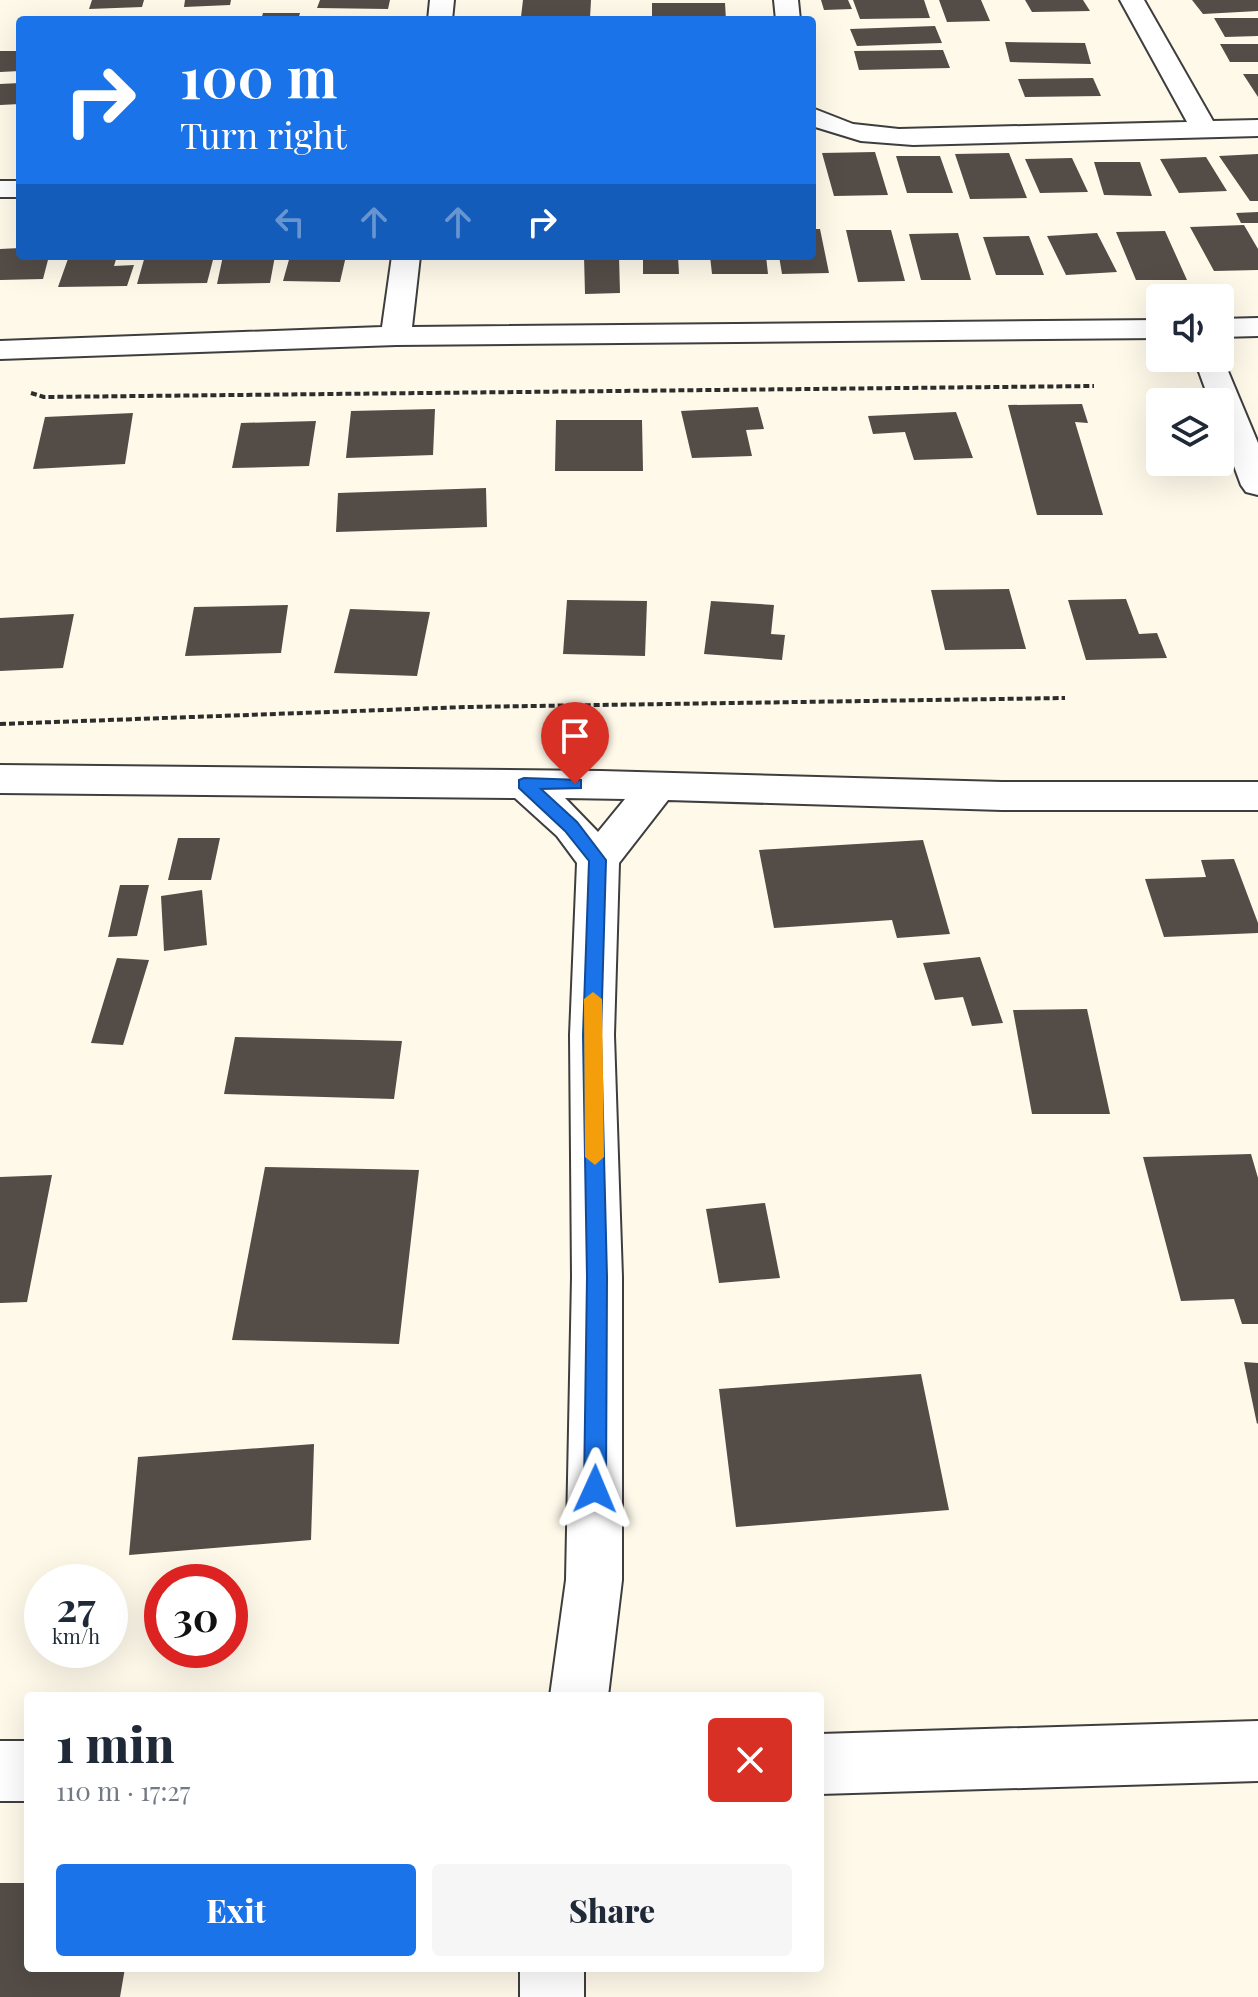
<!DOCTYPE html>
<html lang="en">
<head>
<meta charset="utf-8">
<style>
  :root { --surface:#fff; --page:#f6f6f7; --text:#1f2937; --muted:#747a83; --accent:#1a73e8 }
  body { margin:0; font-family:"Playfair Display",serif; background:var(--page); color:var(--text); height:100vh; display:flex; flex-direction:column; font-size:30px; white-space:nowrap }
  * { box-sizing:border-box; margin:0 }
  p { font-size:26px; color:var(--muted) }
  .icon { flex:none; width:44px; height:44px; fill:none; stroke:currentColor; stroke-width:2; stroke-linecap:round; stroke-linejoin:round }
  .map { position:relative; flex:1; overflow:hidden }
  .panel { position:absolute; left:24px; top:1692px; width:800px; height:280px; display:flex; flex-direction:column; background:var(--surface); border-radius:8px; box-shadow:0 8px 32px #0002 }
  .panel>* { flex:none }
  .hud { position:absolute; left:16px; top:16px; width:800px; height:244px; border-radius:8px; box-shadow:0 8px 32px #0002; background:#1a73e8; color:#fff; overflow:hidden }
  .tools { position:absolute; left:1146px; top:284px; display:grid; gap:16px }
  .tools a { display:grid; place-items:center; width:88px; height:88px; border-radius:8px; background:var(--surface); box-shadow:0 8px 32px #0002; font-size:40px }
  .speed { position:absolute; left:24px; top:1564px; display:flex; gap:16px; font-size:40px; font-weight:700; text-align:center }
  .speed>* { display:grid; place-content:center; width:104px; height:104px; border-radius:50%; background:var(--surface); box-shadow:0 8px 32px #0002; line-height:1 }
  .speed small { font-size:20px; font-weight:400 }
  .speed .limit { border:12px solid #d22; background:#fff; color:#111 }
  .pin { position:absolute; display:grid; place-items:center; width:68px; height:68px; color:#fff; margin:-82px -34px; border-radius:50% 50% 50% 0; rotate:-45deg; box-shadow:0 0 8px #0007 }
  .pin .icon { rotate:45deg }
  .me { position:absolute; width:88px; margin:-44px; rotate:1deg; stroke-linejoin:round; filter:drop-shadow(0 0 6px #0008) }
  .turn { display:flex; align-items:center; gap:28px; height:168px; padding:0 32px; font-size:36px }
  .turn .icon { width:104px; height:104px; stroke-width:2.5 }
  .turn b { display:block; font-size:56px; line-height:68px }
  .lanes { display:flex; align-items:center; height:76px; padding:0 32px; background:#0003; justify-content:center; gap:40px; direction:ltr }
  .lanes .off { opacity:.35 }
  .round { display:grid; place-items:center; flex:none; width:84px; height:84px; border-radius:8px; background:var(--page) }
  .overview { display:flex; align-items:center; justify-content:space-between; height:136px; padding:0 32px }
  h1 { font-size:48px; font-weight:800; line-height:60px }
  .cta { display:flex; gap:16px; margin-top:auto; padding:16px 32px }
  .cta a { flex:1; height:92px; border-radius:8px; background:var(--accent); color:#fff; font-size:32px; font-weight:800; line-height:92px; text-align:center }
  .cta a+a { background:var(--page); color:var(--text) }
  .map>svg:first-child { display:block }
  .building { fill:#534c47 }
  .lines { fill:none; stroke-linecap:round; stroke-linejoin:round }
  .minor-casing { stroke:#3e3e3e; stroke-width:4 }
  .path { stroke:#2d2d2d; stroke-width:4; stroke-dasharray:6 3; stroke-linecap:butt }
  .minor { fill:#fff; fill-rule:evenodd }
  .route { fill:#1a73e8; stroke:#114b97; stroke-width:2 }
  .slow { fill:#f59e0b }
</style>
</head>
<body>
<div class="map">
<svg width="1258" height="1997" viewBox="0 0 1258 1997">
  <rect width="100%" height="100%" fill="#fef9e9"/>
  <path class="building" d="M 92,0 L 144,0 L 142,7 L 89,9 Z
    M 185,0 L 231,0 L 230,5 L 184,7 Z
    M 320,0 L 390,0 L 388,9 L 317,8 Z
    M 523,0 L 591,0 L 590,18 L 521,17 Z
    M 821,0 L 848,0 L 852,9 L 824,10 Z
    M 853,0 L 924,0 L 930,18 L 860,19 Z
    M 939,0 L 981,0 L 990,21 L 947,22 Z
    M 1025,0 L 1083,0 L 1090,11 L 1032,12 Z
    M 1192,0 L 1258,0 L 1258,11 L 1203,14 Z
    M 652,3 L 725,3 L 726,20 L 652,20 Z
    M 263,13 L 300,13 L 298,20 L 261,20 Z
    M 1214,18 L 1258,18 L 1258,36 L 1225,37 Z
    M 935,26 L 942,43 L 857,46 L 850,29 Z
    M 1005,42 L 1085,43 L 1091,64 L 1010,62 Z
    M 1220,44 L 1258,44 L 1258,62 L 1230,62 Z
    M 943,50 L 950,68 L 859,70 L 854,51 Z
    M 0,51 L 20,51 L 20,71 L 0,72 Z
    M 1243,74 L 1258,74 L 1258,97 Z
    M 1093,78 L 1101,96 L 1025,97 L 1018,79 Z
    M 20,83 L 20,104 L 0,105 L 0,84 Z
    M 875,152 L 888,195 L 834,196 L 822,153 Z
    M 1009,153 L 1027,198 L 970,199 L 955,154 Z
    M 1258,154 L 1258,201 L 1250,201 L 1219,156 Z
    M 896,156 L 940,156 L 953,193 L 907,193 Z
    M 1206,157 L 1227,191 L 1179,193 L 1160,159 Z
    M 1072,158 L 1088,192 L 1040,193 L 1025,159 Z
    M 1094,162 L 1140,162 L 1152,196 L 1104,195 Z
    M 1258,212 L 1258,223 L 1241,223 L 1236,213 Z
    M 1244,225 L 1258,249 L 1258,270 L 1214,271 L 1190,227 Z
    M 812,229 L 820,229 L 829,273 L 782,274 L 779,256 L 812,256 Z
    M 846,230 L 891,230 L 905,281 L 858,282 Z
    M 1165,231 L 1187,280 L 1136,280 L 1116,232 Z
    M 958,233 L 971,280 L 921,280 L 909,234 Z
    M 1097,233 L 1117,272 L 1066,275 L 1047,236 Z
    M 1029,236 L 1044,275 L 996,275 L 983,237 Z
    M 20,248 L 20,256 L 49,256 L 43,279 L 0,280 L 0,249 Z
    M 69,256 L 117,256 L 114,266 L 134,265 L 127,286 L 58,287 Z
    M 145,256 L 214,256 L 207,283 L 137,284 Z
    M 223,256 L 275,256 L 270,283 L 217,284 Z
    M 290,256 L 346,256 L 340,282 L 283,281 Z
    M 584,256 L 619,256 L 620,293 L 585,294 Z
    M 643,256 L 678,256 L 679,274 L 643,274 Z
    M 710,256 L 766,256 L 768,274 L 712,274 Z
    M 1082,404 L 1088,423 L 1075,422 L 1103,515 L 1037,515 L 1008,405 Z
    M 758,407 L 764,429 L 746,430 L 752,456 L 692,458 L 681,411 Z
    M 435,409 L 433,455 L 346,458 L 351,411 Z
    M 956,412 L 973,458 L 914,460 L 905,432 L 873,434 L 868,416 Z
    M 133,413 L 125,464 L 33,469 L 45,417 Z
    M 556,420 L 642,420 L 643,471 L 555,471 Z
    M 316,421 L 309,466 L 232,468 L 241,423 Z
    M 486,488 L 487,527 L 336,532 L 338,493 Z
    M 1009,589 L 1026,649 L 945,650 L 931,590 Z
    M 1126,599 L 1139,634 L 1157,633 L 1167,658 L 1086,660 L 1068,600 Z
    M 567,600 L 647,601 L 645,656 L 563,654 Z
    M 711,601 L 774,605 L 771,634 L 785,635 L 782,660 L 704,654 Z
    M 288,605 L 281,653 L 185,656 L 194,607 Z
    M 350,609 L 430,612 L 417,676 L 334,673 Z
    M 74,614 L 63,668 L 0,671 L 0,618 Z
    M 178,838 L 220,838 L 211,880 L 168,880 Z
    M 923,840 L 950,934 L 897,938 L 892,920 L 774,928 L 759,850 Z
    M 1234,859 L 1258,923 L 1258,933 L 1164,937 L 1145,879 L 1206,877 L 1201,860 Z
    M 120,885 L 149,885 L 137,936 L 108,937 Z
    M 202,890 L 207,945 L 164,951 L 161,896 Z
    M 980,957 L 1003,1023 L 972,1026 L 963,997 L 935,1000 L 923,963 Z
    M 117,958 L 149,960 L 123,1045 L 91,1043 Z
    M 1087,1009 L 1110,1114 L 1032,1114 L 1013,1010 Z
    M 235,1037 L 402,1041 L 394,1099 L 224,1094 Z
    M 1251,1154 L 1258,1178 L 1258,1324 L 1242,1324 L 1234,1299 L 1181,1301 L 1143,1157 Z
    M 265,1167 L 419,1170 L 399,1344 L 232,1340 Z
    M 52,1175 L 27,1302 L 0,1303 L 0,1177 Z
    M 765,1203 L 780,1278 L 719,1283 L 706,1209 Z
    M 1244,1362 L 1258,1363 L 1258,1423 L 1257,1424 Z
    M 921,1374 L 949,1510 L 736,1527 L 719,1389 Z
    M 314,1444 L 311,1540 L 129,1555 L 138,1457 Z
    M 0,1883 L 28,1883 L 28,1968 L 125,1968 L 120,1997 L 0,1997 Z"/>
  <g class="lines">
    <g class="minor-casing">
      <path id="minor" d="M 430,0 L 454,0 L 452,20 L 428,20 Z
        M 774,0 L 798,0 L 800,20 L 776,20 Z
        M 1120,0 L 1144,0 L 1213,121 L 1258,120 L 1258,136 L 913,145 L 861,141 L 812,126 L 812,108 L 853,124 L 899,129 L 1187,122 Z
        M 0,181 L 20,181 L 20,197 L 0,197 Z
        M 392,256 L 420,256 L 412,327 L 1160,320 L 1160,338 L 396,345 L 0,359 L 0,341 L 382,327 Z
        M 1258,318 L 1258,336 L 1220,337 L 1220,319 Z
        M 1220,352 L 1258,443 L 1258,495 L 1246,492 L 1241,485 L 1220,428 L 1220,402 L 1210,402 L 1194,358 L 1220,358 Z
        M 0,765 L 601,771 L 1002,782 L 1258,782 L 1258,810 L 1002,810 L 668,800 L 619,863 L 614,1035 L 622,1277 L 622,1580 L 608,1696 L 550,1696 L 566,1580 L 572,1277 L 570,1035 L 577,863 L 557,836 L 515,798 L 0,793 ZM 565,798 L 625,799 L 598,832 Z
        M 1258,1721 L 1258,1781 L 820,1794 L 820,1734 Z
        M 0,1741 L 28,1741 L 28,1801 L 0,1801 Z
        M 520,1968 L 584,1968 L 584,1997 L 520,1997 Z"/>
    </g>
    <path class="path" d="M 31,393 L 44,397 L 1094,386
      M 0,724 L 466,707 L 1065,698"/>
    <use href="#minor" class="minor"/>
  </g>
  <path class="route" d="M 524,778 L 581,780 L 581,788 L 541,789 L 577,822 L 606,860 L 601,1035 L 607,1277 L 606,1489 L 603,1497 L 595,1500 L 587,1497 L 584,1489 L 587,1277 L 583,1035 L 589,861 L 565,831 L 519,788 L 519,780 Z"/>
  <path class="slow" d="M 593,992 L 602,999 L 604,1157 L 595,1165 L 585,1157 L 584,999 Z"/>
</svg>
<div class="tools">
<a><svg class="icon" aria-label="sound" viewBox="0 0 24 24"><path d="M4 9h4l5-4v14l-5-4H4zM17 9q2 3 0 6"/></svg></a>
<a><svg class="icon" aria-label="layers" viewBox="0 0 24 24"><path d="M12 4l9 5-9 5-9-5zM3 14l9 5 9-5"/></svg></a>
</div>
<div class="speed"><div>27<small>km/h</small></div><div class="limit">30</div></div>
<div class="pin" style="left:575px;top:784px;background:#d93025"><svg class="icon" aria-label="arrive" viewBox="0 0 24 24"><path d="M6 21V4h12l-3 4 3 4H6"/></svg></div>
<svg class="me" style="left:595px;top:1489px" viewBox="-20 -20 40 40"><path d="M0-17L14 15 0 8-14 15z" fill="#1a73e8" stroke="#fff" stroke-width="4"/></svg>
<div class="hud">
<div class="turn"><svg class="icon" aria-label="right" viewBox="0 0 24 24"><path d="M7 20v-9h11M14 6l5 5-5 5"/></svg><div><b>100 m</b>Turn right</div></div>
<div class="lanes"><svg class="icon off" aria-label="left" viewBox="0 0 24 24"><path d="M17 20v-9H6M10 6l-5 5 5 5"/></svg><svg class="icon off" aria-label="ahead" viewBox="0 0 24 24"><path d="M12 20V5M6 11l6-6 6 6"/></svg><svg class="icon off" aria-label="ahead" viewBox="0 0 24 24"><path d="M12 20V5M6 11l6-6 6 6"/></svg><svg class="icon" aria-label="right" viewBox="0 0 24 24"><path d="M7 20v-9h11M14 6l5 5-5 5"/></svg></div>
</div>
<section class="panel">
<div class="overview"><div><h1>1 min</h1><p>110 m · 17:27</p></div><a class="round" style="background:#d93025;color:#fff"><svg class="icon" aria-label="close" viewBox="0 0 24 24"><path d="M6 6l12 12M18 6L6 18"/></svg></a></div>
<div class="cta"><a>Exit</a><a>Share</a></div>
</section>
</div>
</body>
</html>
